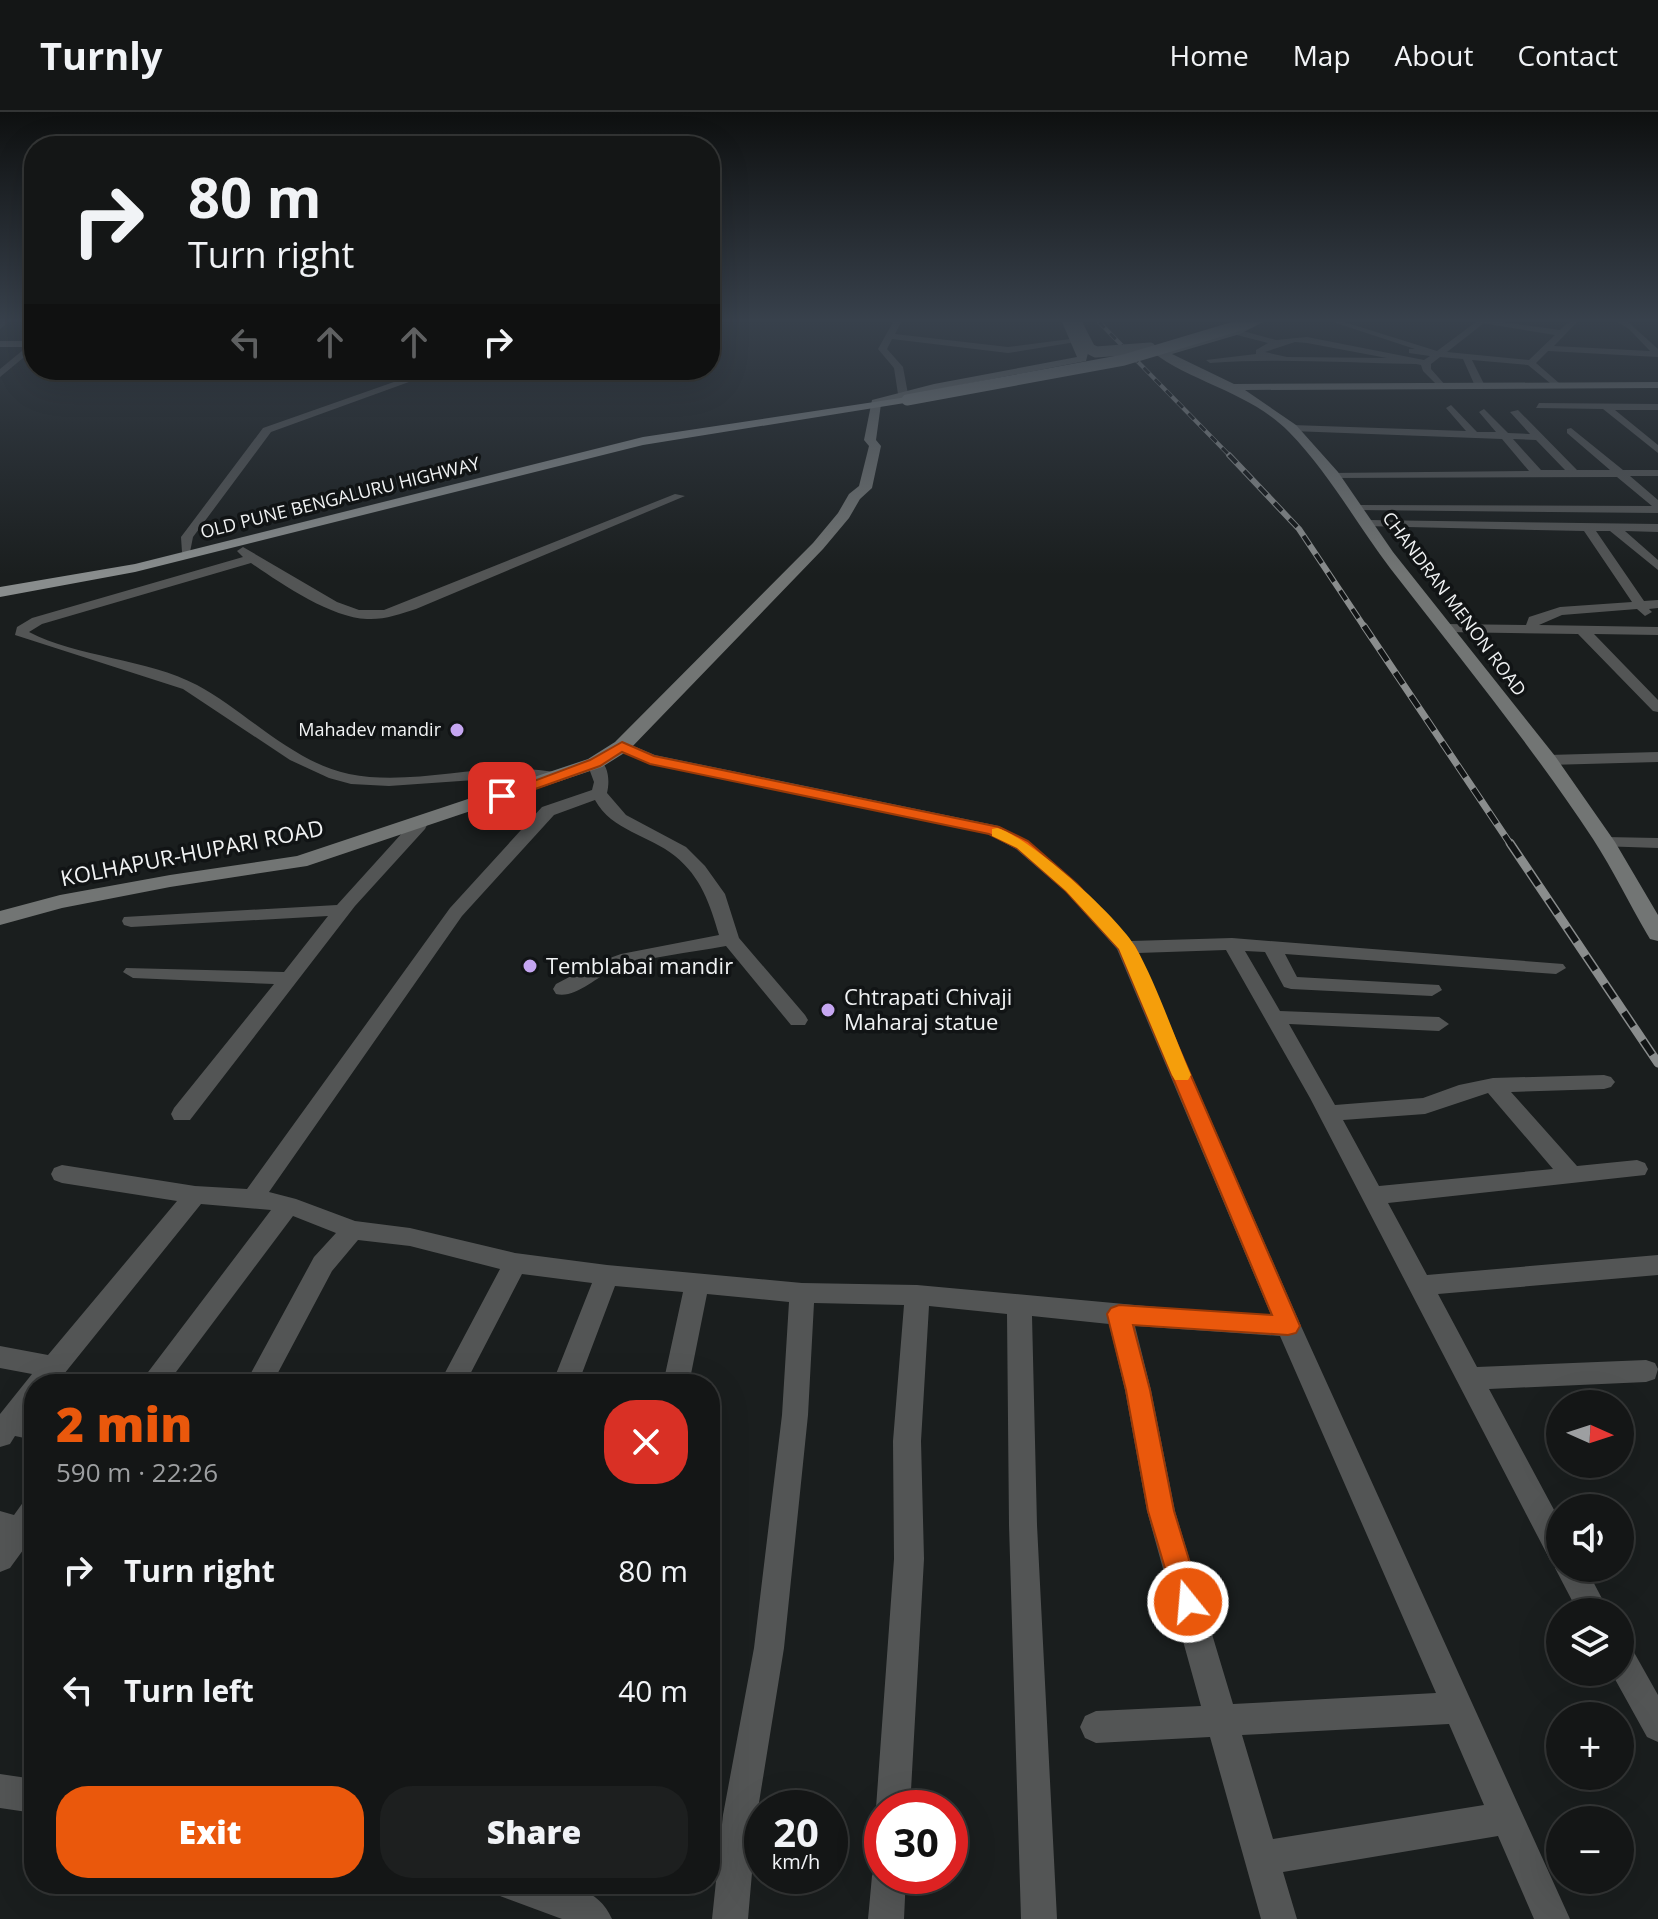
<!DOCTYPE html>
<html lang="en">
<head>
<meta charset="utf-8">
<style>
  :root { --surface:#141616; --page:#1d1f1f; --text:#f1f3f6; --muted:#9d9fa1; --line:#333535; --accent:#ea580c }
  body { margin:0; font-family:"Open Sans",sans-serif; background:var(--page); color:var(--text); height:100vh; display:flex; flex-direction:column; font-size:30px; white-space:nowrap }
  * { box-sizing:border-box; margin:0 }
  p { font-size:26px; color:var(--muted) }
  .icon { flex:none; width:44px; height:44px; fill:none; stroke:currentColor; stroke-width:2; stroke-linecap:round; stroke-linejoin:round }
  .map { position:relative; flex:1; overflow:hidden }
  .details { position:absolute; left:24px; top:1262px; width:696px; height:520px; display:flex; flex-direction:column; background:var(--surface); border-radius:32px; box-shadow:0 8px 32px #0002,0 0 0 2px var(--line) }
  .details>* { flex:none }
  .guide { position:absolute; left:24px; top:24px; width:696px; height:244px; border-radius:32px; box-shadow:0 8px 32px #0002,0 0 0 2px var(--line); background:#141616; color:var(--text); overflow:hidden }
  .needle { width:52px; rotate:93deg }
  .fabs { position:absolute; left:1546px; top:1278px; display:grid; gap:16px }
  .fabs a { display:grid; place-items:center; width:88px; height:88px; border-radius:50%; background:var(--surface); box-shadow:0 8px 32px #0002,0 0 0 2px var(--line); font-size:40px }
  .speed { position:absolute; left:744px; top:1678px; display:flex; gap:16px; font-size:40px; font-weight:700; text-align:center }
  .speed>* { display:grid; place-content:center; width:104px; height:104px; border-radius:50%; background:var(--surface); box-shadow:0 8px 32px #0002,0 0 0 2px var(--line); line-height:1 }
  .speed small { font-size:20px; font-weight:400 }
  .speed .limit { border:12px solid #d22; background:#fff; color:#111 }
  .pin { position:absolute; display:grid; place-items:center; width:68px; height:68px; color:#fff; margin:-34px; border-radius:16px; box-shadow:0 4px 12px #0006 }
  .me { position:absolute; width:88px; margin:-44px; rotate:343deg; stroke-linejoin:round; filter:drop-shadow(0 0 6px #0008) }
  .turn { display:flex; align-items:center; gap:28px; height:168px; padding:0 32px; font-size:36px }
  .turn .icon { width:104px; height:104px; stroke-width:2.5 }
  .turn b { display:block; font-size:56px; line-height:68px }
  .lanes { display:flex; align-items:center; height:76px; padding:0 32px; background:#0003; justify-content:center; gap:40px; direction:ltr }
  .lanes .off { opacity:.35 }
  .round { display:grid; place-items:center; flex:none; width:84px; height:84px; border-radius:32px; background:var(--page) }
  .head { display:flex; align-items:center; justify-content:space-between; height:136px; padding:0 32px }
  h1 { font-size:48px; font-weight:800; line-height:60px; color:var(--accent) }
  .button { display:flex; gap:16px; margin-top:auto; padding:16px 32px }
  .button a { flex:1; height:92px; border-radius:32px; background:var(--accent); color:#fff; font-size:32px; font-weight:800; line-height:92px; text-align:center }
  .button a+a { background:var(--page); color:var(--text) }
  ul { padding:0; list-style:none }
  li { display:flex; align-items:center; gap:24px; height:120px; padding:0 32px }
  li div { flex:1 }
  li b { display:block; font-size:30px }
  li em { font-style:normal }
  header { display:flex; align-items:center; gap:48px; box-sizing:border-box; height:112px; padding:0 40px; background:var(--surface); border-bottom:2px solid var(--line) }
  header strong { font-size:38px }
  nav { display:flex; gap:44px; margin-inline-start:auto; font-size:28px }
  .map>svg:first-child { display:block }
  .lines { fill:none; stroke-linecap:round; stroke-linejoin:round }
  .street { fill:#535555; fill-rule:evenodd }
  .secondary { fill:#727574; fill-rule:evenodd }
  .primary { fill:#898d8d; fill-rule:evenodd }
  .rail-far3-casing { stroke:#8a8d8d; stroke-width:4 }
  .rail-far2-casing { stroke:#8a8d8d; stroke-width:6 }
  .rail-far1-casing { stroke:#8a8d8d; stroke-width:7 }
  .rail-casing { stroke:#8a8d8d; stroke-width:9 }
  .rail-far3 { stroke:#111415; stroke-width:3; stroke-dasharray:8; stroke-linecap:butt }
  .rail-far2 { stroke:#111415; stroke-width:4; stroke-dasharray:11; stroke-linecap:butt }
  .rail-far1 { stroke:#111415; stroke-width:5; stroke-dasharray:14; stroke-linecap:butt }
  .rail { stroke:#111415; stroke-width:6; stroke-dasharray:17; stroke-linecap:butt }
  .secondary-bridge { stroke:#727574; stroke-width:11 }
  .primary-bridge { stroke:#898d8d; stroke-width:11 }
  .route { fill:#ea580c; stroke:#983908; stroke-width:2 }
  .slow { fill:#f59e0b }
  .poi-dot { fill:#c5a6f1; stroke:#111415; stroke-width:3 }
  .labels { text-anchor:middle; stroke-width:7; stroke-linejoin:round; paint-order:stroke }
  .far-street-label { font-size:18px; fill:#f1f3f4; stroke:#111415 }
  .far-poi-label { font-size:18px; fill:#f1f3f4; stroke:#111415; text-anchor:end }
  .street-label { font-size:22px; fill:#f1f3f4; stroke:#111415 }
  .poi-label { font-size:22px; fill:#f1f3f4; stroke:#111415; text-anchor:start }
</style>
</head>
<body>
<header>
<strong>Turnly</strong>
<nav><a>Home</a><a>Map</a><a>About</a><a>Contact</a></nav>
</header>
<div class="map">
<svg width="1658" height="1807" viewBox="0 0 1658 1807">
  <rect width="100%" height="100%" fill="#1a1e1e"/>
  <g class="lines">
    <path class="street" d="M 0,210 L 6,210 L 7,211 L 0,217 Z
      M 893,210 L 901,210 L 895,222 L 1008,235 L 1078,226 L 1082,229 L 1008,241 L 892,227 L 887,237 L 903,255 L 908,282 L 903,285 L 898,282 L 894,256 L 878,237 Z
      M 1333,210 L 1344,210 L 1437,239 L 1476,210 L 1502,210 L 1560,218 L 1569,210 L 1577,210 L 1554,234 L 1650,239 L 1629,217 L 1618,210 L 1628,210 L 1658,237 L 1658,245 L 1548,239 L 1536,251 L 1559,271 L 1556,276 L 1528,253 L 1472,248 L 1485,274 L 1480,277 L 1475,274 L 1463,247 L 1440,245 L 1431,252 L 1431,257 L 1446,274 L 1441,277 L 1423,259 L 1421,253 L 1416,252 C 1347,251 1278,246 1210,251 L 1206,248 L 1256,242 L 1256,238 L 1268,231 L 1233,222 L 1236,217 L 1276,228 L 1307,225 L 1424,248 L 1430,244 L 1409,241 L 1409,237 L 1415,237 ZM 1484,211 L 1488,212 L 1555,223 L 1529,248 L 1447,240 ZM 1295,230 L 1307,231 L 1387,246 L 1287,245 L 1265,240 Z
      M 34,229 L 34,237 L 0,265 L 0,257 Z
      M 160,258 L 189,258 L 184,261 Z
      M 428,258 L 442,258 L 271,320 L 193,425 L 190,440 L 182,440 L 181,425 L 263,316 Z
      M 1539,291 L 1658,292 L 1658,298 L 1615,298 L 1658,333 L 1658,341 L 1603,297 L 1536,296 Z
      M 1451,293 L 1477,320 L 1496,320 L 1479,300 L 1484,297 L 1508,321 L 1530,322 L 1510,300 L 1518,298 L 1577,358 L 1610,358 L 1567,321 L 1567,317 L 1571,316 L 1623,358 L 1658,358 L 1658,364 L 1630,364 L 1658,388 L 1658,401 L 1357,398 L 1353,397 L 1353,393 L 1652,394 L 1617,365 L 1333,366 L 1328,363 L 1329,361 L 1529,359 L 1502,327 L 1292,319 L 1287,316 L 1292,313 L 1466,319 L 1446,296 ZM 1513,327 L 1536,328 L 1565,358 L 1541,358 Z
      M 675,382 L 685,384 L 416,497 C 400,502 384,508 367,507 C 331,506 280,471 251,451 L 42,512 L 29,520 C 77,545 148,547 197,573 C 247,600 292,650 349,662 C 419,676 492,645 563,662 L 563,668 L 557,670 L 489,667 L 389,674 L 351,672 L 329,666 L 290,648 L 183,577 L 15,523 L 17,515 L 32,506 L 243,445 L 237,439 L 243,435 L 337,490 L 359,498 L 384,498 Z
      M 1368,408 L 1658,412 L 1658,420 L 1625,419 L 1658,448 L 1658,458 L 1610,419 L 1596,419 L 1644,489 L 1658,488 L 1658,496 L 1649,497 L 1652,500 L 1645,504 L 1637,497 L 1562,503 L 1539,513 L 1658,515 L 1658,523 L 1594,522 L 1658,588 L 1658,600 L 1653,599 L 1578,522 L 1445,520 L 1438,516 L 1445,512 L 1526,513 L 1529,505 L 1560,495 L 1632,490 L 1584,419 L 1364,414 L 1364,410 Z
      M 622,629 L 655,643 L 999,714 C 1052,742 1091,786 1131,829 L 1232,826 L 1563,852 L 1566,856 L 1556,862 L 1285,842 L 1297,865 L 1439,873 L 1442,878 L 1432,884 L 1291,877 L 1284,875 L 1265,840 L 1245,839 L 1280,899 L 1439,905 L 1449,912 L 1439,919 L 1289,912 L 1335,993 L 1423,986 L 1459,973 L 1493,966 L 1604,963 L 1611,965 L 1615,970 L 1611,975 L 1604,977 L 1511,980 L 1577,1054 L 1637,1048 L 1645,1051 L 1648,1057 L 1645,1063 L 1388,1091 L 1427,1163 L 1658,1143 L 1658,1163 L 1438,1182 L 1477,1255 L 1646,1248 L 1655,1251 L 1658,1257 L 1655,1267 L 1646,1270 L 1489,1277 L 1560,1409 L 1560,1456 L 1586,1456 L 1609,1500 L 1578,1500 L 1555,1456 L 1557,1451 L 1550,1448 L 1310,986 L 1226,838 L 1138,841 L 1301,1214 L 1570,1807 L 1534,1807 L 1498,1724 L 1283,1760 L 1297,1807 L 1261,1807 L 1210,1625 L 1096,1631 L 1085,1626 L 1080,1615 L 1085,1604 L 1096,1599 L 1201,1594 L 1147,1399 L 1125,1278 L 1109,1212 L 1032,1204 L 1037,1413 L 1057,1807 L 1021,1807 L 1009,1413 L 1007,1202 L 929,1194 L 921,1329 L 924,1447 L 910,1696 L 882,1696 L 882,1708 L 876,1696 L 894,1447 L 893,1329 L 904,1193 L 814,1191 L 808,1303 L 784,1536 L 757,1703 L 748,1807 L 712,1807 L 723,1703 L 754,1536 L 782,1303 L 789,1190 L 707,1182 L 689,1272 L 663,1272 L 683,1180 L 615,1174 L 578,1272 L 552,1272 L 592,1171 L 522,1162 L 465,1272 L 439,1272 L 500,1157 L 410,1134 L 358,1128 L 332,1159 L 272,1272 L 245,1272 L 314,1145 L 336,1121 L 293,1104 L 167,1272 L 139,1272 L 271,1098 L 201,1092 L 56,1272 L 34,1272 L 32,1303 L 34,1328 L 15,1324 L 10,1332 L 0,1335 L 0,1302 L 32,1262 L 0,1256 L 0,1234 L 48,1243 L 177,1089 L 62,1071 L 54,1068 L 51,1062 L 54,1056 L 62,1053 L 195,1074 L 247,1077 L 450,796 L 542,695 L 592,678 L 594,670 L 587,651 L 595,646 C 609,650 610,669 607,681 L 626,703 L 686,735 L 705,754 L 725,782 L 739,826 L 805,903 L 808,908 L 805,913 L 791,913 L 726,834 C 689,841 648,844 613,858 C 596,865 575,887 556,882 L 553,877 L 556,872 L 596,851 L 621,842 L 719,823 C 710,792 701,765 675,744 C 649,723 612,719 595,688 L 554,703 L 462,804 L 269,1080 L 296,1087 L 355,1109 L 410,1116 L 515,1141 L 607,1153 L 802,1171 L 917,1173 L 1211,1200 L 1271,1203 L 1117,837 L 1066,780 L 1016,737 L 988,722 L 644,650 L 617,637 L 617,631 ZM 1488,981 L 1553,1057 L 1379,1074 L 1343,1008 L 1425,1002 ZM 1135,1214 L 1280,1224 L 1436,1581 L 1233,1592 L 1175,1399 L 1151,1278 ZM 1449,1612 L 1484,1693 L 1273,1727 L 1242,1623 Z
      M 1658,640 L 1658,650 L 1548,653 L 1540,648 L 1548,643 Z
      M 419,708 L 425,709 L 427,713 L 425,717 L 355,794 L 190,1008 L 174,1008 L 171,1002 L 174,996 L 274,872 L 133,866 L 123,860 L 126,856 L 284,860 L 328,804 L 131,815 L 124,813 L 122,809 L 124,805 L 337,793 L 413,709 Z
      M 1605,725 L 1658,726 L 1658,736 L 1599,734 L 1596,730 Z
      M 34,1386 L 34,1436 L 26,1434 L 10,1456 L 0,1460 L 0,1399 L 14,1403 L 24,1389 Z
      M 1620,1531 L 1631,1535 L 1658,1583 L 1658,1630 L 1647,1625 L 1611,1560 L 1620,1560 Z
      M 0,1662 L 34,1667 L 34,1701 L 0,1696 Z
      M 882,1750 L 882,1764 L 906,1764 L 904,1807 L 868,1807 L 872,1764 L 877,1752 Z
      M 495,1772 C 534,1772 593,1762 612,1807 L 562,1807 L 500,1784 Z"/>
    <path class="secondary" d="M 1062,210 L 1072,210 L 1088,241 L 1086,249 L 935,278 L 881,292 L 876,328 L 881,334 L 872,376 L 860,387 L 849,406 L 823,437 L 629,638 L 602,655 L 307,754 L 170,775 L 62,796 L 0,813 L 0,799 L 60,783 L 170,763 L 297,744 L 588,647 L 615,630 L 813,431 L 838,401 L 849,382 L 859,374 L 869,334 L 864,328 L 872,288 L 934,272 L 1077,245 Z
      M 1251,210 L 1263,210 L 1240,222 L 1172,242 L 1234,272 L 1658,270 L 1658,276 L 1245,278 L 1296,313 L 1338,360 L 1393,440 L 1555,644 L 1615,730 L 1658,803 L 1658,829 L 1650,827 L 1647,822 C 1629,791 1613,758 1593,727 C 1531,633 1459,545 1390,456 C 1356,411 1329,361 1289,320 C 1248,278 1186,270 1145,234 L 1150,231 L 1164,238 Z
      M 0,229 L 34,229 L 34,235 L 0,235 Z"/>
    <path class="primary" d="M 907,285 L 913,288 L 911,290 L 643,333 L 135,460 L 0,485 L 0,475 L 135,452 L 643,325 Z"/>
    <g class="rail-far3-casing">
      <path id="rail-far3" d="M 1099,210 L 1231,345"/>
    </g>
    <g class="rail-far2-casing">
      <path id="rail-far2" d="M 1229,343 L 1299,417 L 1365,516"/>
    </g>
    <g class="rail-far1-casing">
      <path id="rail-far1" d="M 1364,514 L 1511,733"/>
    </g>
    <g class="rail-casing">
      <path id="rail" d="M 1510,731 L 1658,951"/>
    </g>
    <use href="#rail-far3" class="rail-far3"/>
    <use href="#rail-far2" class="rail-far2"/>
    <use href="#rail-far1" class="rail-far1"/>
    <use href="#rail" class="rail"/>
    <path class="secondary-bridge" d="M 1076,210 L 1090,237 L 1096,240 L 1150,236"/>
    <path class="primary-bridge" d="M 907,288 L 1124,248 L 1251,210"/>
  </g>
  <linearGradient id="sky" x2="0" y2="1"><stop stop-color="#0e1010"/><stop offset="0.45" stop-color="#38414c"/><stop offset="1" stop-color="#38414c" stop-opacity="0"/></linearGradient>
  <rect width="1658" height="463" fill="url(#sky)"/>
  <path class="route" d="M 622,630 L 654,644 L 999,715 L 1028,729 L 1077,772 L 1135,835 L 1300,1214 L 1296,1221 L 1288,1223 L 1133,1213 L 1150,1278 L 1174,1399 L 1202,1490 L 1198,1499 L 1188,1503 L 1179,1499 L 1175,1490 L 1148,1399 L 1126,1278 L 1107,1202 L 1111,1196 L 1119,1193 L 1272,1203 L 1119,837 L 1066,779 L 1017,736 L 989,722 L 650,652 L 622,640 L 600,654 L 507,687 L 502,689 L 494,684 L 590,648 Z"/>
  <path class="slow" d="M 997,716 C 1030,725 1117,804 1135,834 C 1157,873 1173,922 1191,963 L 1188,968 L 1175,968 L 1172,963 L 1119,837 L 1066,779 L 1017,736 L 992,724 L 992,717 Z"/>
  <g class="poi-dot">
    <circle cx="457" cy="618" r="8"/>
    <circle cx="530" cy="854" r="8"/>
    <circle cx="828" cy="898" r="8"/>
  </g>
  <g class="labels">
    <g class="far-street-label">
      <text transform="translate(340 386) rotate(-14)" y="6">OLD PUNE BENGALURU HIGHWAY</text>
      <text transform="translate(1454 492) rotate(53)" y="6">CHANDRAN MENON ROAD</text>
    </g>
    <g class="far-poi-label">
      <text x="441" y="624">Mahadev mandir</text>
    </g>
    <g class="street-label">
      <text transform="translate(192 741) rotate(-11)" y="8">KOLHAPUR-HUPARI ROAD</text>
    </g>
    <g class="poi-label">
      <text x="546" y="862">Temblabai mandir</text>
      <text x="844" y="893">Chtrapati Chivaji<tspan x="844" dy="25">Maharaj statue</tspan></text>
    </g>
  </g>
</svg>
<div class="fabs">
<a><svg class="needle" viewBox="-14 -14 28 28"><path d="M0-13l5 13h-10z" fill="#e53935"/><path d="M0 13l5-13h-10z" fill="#9d9fa1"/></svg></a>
<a><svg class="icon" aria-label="sound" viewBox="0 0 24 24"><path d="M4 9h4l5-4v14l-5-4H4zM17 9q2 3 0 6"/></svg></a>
<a><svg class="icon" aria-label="layers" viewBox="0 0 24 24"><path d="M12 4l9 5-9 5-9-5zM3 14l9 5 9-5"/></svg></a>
<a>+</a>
<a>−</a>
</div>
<div class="speed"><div>20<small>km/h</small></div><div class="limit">30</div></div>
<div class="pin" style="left:502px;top:684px;background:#d93025"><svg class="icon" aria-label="arrive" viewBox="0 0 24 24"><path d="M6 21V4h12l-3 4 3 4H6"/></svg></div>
<svg class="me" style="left:1188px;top:1490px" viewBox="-20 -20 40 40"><circle r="17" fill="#ea580c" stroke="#fff" stroke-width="3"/><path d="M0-11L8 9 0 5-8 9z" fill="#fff"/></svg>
<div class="guide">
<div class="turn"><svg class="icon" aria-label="right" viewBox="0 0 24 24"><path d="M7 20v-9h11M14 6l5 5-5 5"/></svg><div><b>80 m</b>Turn right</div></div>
<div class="lanes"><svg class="icon off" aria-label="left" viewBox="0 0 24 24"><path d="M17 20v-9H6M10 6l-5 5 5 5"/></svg><svg class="icon off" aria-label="ahead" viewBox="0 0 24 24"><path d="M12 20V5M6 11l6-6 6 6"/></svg><svg class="icon off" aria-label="ahead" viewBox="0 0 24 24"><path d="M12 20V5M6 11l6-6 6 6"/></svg><svg class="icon" aria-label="right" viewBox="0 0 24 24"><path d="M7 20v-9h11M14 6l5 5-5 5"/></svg></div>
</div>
<section class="details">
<div class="head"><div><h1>2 min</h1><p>590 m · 22:26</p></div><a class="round" style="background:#d93025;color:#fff"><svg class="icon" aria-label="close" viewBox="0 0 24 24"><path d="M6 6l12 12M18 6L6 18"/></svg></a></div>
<ul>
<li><svg class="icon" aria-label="right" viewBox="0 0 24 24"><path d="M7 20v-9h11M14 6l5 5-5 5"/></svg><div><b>Turn right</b></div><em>80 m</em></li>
<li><svg class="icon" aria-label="left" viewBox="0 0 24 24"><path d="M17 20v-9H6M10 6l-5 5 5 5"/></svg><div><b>Turn left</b></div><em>40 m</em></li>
</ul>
<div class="button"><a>Exit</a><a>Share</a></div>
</section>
</div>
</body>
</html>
